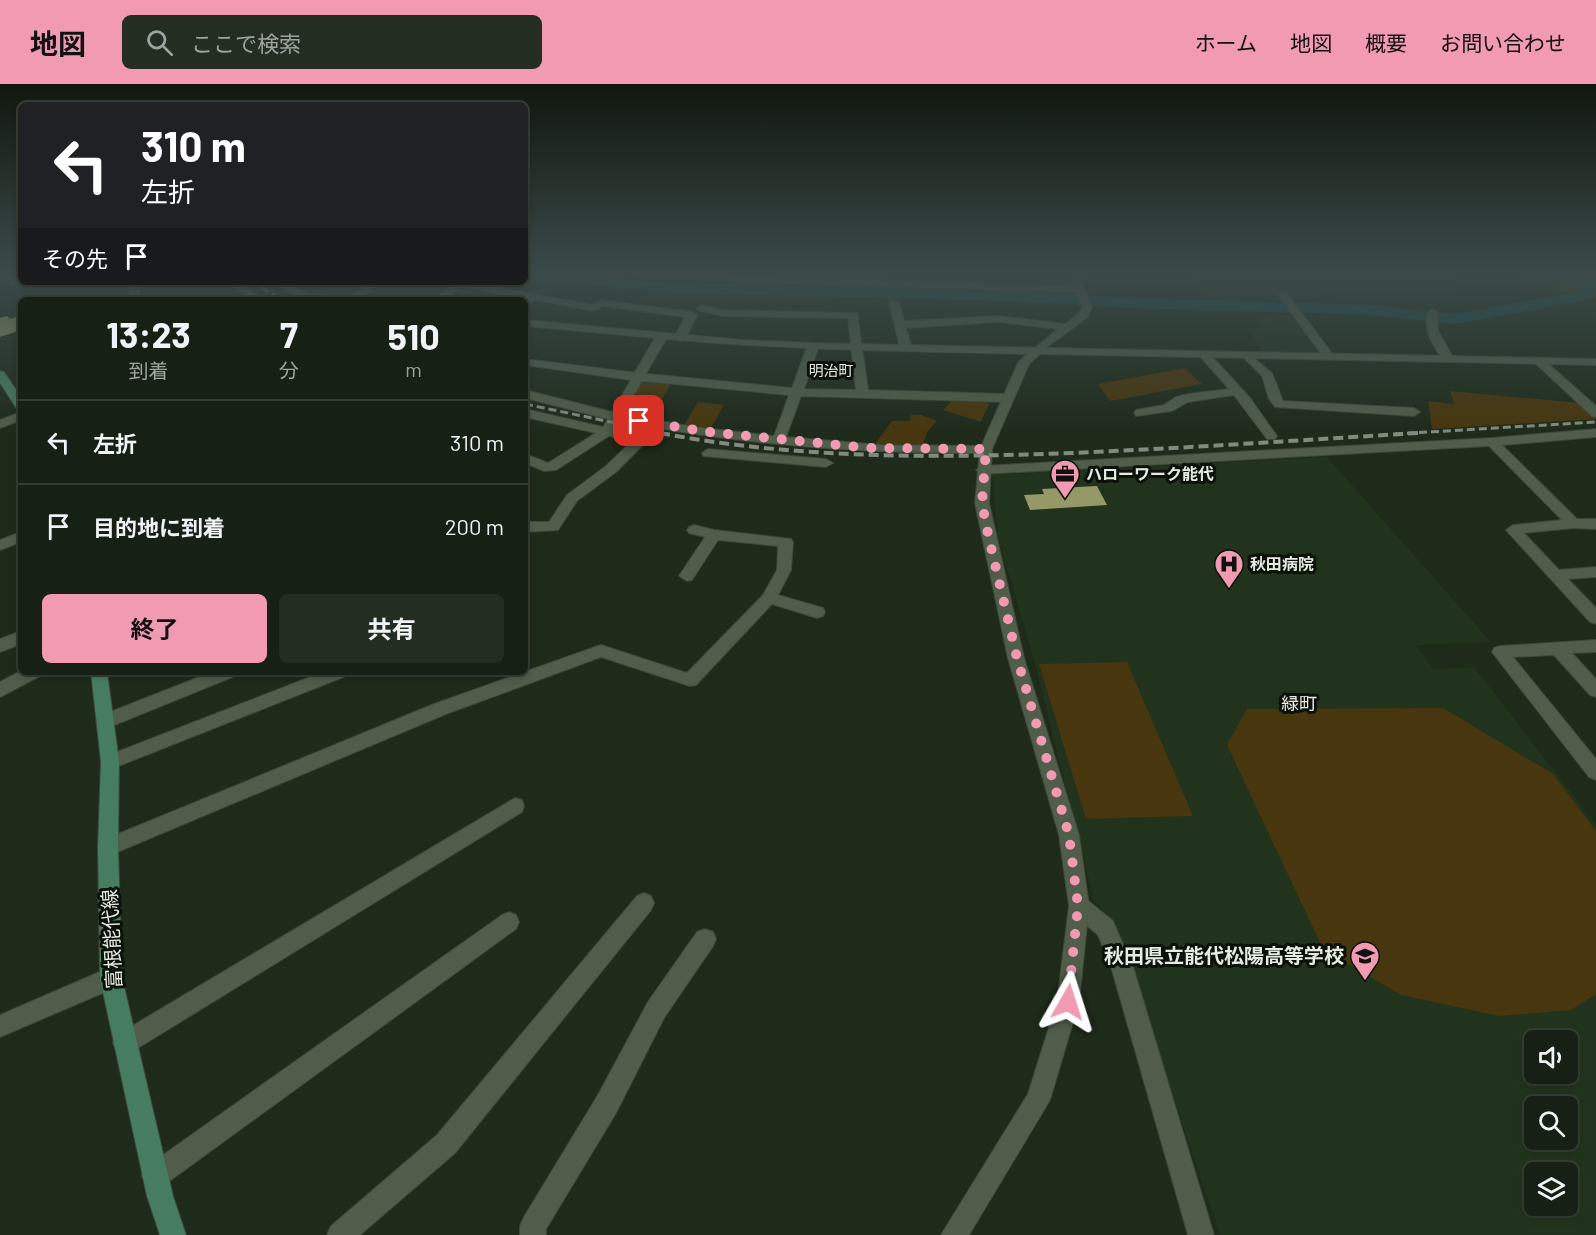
<!DOCTYPE html>
<html lang="ja">
<head>
<meta charset="utf-8">
<style>
  :root { --surface:#162014; --page:#232d22; --text:#f1f3f6; --muted:#9ea3a0; --line:#353e34; --accent:#f19ab1 }
  body { margin:0; font-family:Barlow,"Noto Sans JP",sans-serif; background:var(--page); color:var(--text); height:100vh; display:flex; flex-direction:column; font-size:22px; white-space:nowrap }
  * { box-sizing:border-box; margin:0 }
  p { font-size:20px; color:var(--muted) }
  .icon { flex:none; width:33px; height:33px; fill:none; stroke:currentColor; stroke-width:2; stroke-linecap:round; stroke-linejoin:round }
  .map { position:relative; flex:1; overflow:hidden }
  .details { position:absolute; left:18px; top:213px; width:510px; height:378px; display:flex; flex-direction:column; background:var(--surface); border-radius:9px; box-shadow:0 3px 9px #0003,0 0 0 2px var(--line) }
  .details>* { flex:none }
  .hud { position:absolute; left:18px; top:18px; width:510px; height:183px; border-radius:9px; box-shadow:0 3px 9px #0003,0 0 0 2px var(--line); background:#202124; color:#fff; overflow:hidden }
  .tools { position:absolute; left:1524px; top:946px; display:grid; gap:12px }
  .tools a { display:grid; place-items:center; width:54px; height:54px; border-radius:9px; background:var(--surface); box-shadow:0 3px 9px #0003,0 0 0 2px var(--line); font-size:30px }
  .pin { position:absolute; display:grid; place-items:center; width:51px; height:51px; color:#fff; margin:-26px; border-radius:12px; box-shadow:0 3px 9px #0006 }
  .me { position:absolute; width:66px; margin:-33px; rotate:6deg; stroke-linejoin:round; filter:drop-shadow(0 0 4px #0008) }
  .turn { display:flex; align-items:center; gap:21px; height:126px; padding:0 24px; font-size:27px }
  .turn .icon { width:78px; height:78px; stroke-width:2.5 }
  .turn b { display:block; font-size:42px; line-height:51px }
  .then { display:flex; align-items:center; height:57px; padding:0 24px; background:#0003; gap:12px; font-size:22px }
  .eta { display:flex; justify-content:space-evenly; align-items:center; height:102px; text-align:center }
  .eta b { font-size:36px; font-weight:700; line-height:42px }
  .button { display:flex; gap:12px; margin-top:auto; padding:12px 24px }
  .button a { flex:1; height:69px; border-radius:9px; background:var(--accent); color:#111; font-size:24px; font-weight:700; line-height:69px; text-align:center }
  .button a+a { background:var(--page); color:var(--text) }
  ul { padding:0; list-style:none }
  li { display:flex; align-items:center; gap:18px; height:84px; padding:0 24px; border-top:2px solid var(--line) }
  li div { flex:1 }
  li b { display:block; font-size:22px }
  li em { font-style:normal }
  header { display:flex; align-items:center; gap:36px; box-sizing:border-box; height:84px; padding:0 30px; background:var(--accent); color:#111 }
  header strong { font-size:28px }
  nav { display:flex; gap:33px; margin-inline-start:auto; font-size:21px }
  .search { width:420px; height:54px; background:var(--page); display:flex; align-items:center; gap:15px; box-sizing:border-box; padding:0 21px; border-radius:9px; color:var(--muted); font-size:22px }
  .map>svg:first-child { display:block }
  .built { fill:#22331d; fill-rule:evenodd }
  .green { fill:#47360e }
  .lines { fill:none; stroke-linecap:round; stroke-linejoin:round }
  .river { fill:#144b4a; fill-rule:evenodd }
  .building { fill:#969967 }
  .minor-casing { stroke:#3c473a; stroke-width:2 }
  .tertiary-casing { stroke:#3c473a; stroke-width:2 }
  .secondary-casing { stroke:#3c473a; stroke-width:2 }
  .minor { fill:#4f5d4a; fill-rule:evenodd }
  .tertiary { fill:#4f5d4a; fill-rule:evenodd }
  .secondary { fill:#467d61; fill-rule:evenodd }
  .rail-far1 { stroke:#818b7d; stroke-width:3; stroke-dasharray:8 4; stroke-linecap:butt }
  .rail { stroke:#818b7d; stroke-width:4; stroke-dasharray:10 5; stroke-linecap:butt }
  .route { stroke:#f19ab1; stroke-width:10; stroke-dasharray:0 18 }
  .labels { text-anchor:middle; stroke-width:6; stroke-linejoin:round; paint-order:stroke }
  .far-neighbourhood-label { font-size:15px; fill:#e4ece1; stroke:#0b110a }
  .poi-label { font-size:16px; font-weight:bold; fill:#e4ece1; stroke:#0b110a; text-anchor:start }
  .neighbourhood-label { font-size:18px; fill:#e4ece1; stroke:#0b110a }
  .near-street-label { font-size:20px; fill:#e4ece1; stroke:#0b110a }
  .near-poi-label { font-size:20px; font-weight:bold; fill:#e4ece1; stroke:#0b110a; text-anchor:end }
</style>
</head>
<body>
<header>
<strong>地図</strong>
<div class="search"><svg class="icon" aria-label="search" viewBox="0 0 24 24"><circle cx="10" cy="10" r="6"/><path d="M15 15l6 6"/></svg>ここで検索</div>
<nav><a>ホーム</a><a>地図</a><a>概要</a><a>お問い合わせ</a></nav>
</header>
<div class="map">
<svg width="1596" height="1151" viewBox="0 0 1596 1151">
  <rect width="100%" height="100%" fill="#1e2a1a"/>
  <path class="built" d="M 1193,189 L 1455,189 L 1462,199 L 1443,212 L 1324,210 L 1305,216 L 1216,214 L 1201,208 Z
    M 1293,231 L 1324,270 L 1263,268 L 1247,244 L 1264,244 L 1256,232 Z
    M 1327,373 L 1491,558 L 1416,561 L 1433,585 L 1474,583 L 1596,741 L 1596,1151 L 1220,1151 L 1115,840 L 1094,816 L 1034,576 L 998,453 L 992,391 ZM 1534,957 L 1568,957 L 1568,990 L 1534,990 ZM 1534,1023 L 1568,1023 L 1568,1056 L 1534,1056 ZM 1534,1089 L 1568,1089 L 1568,1122 L 1534,1122 Z"/>
  <path class="green" d="M 1514,189 L 1586,189 L 1596,192 L 1596,214 L 1584,215 Z
    M 1185,284 L 1202,300 L 1110,317 L 1098,300 Z
    M 645,298 L 668,300 L 670,302 L 652,332 L 646,334 L 626,331 L 624,327 L 641,300 Z
    M 1450,307 L 1581,319 L 1596,331 L 1596,335 L 1432,345 L 1428,317 L 1454,320 Z
    M 954,315 L 984,317 L 989,320 L 981,338 L 943,326 Z
    M 698,318 L 724,321 L 710,345 L 684,341 Z
    M 911,331 L 921,331 L 937,337 L 927,348 L 923,361 L 875,360 L 892,337 L 910,337 Z
    M 1127,578 L 1193,732 L 1086,735 L 1039,580 Z
    M 1443,624 L 1553,690 L 1596,747 L 1596,910 L 1571,926 L 1499,932 L 1401,911 L 1323,865 L 1227,661 L 1247,625 Z"/>
  <g class="lines">
    <path class="river" d="M 532,189 L 576,189 L 647,198 L 1034,208 L 1129,214 L 1372,221 L 1455,230 L 1573,209 L 1580,206 L 1582,194 L 1590,189 L 1596,191 C 1596,212 1596,213 1576,218 L 1455,240 L 1372,231 L 1129,224 L 1034,218 L 647,208 L 540,194 Z"/>
  </g>
  <path class="building" d="M 7,232 L 10,235 L 16,233 L 21,238 L 21,246 L 0,253 L 0,234 Z
    M 1097,402 L 1107,421 L 1030,426 L 1024,411 L 1044,410 L 1042,405 Z"/>
  <g class="lines">
    <g class="minor-casing">
      <path id="minor" d="M 5,189 L 15,189 L 18,195 L 21,194 L 21,198 L 25,198 L 11,201 Z
        M 634,189 L 1073,202 L 1068,189 L 1078,189 L 1092,223 L 1088,233 L 1036,271 L 1032,270 L 1032,266 L 1058,245 L 998,238 L 906,244 L 912,264 L 906,267 L 900,264 L 889,218 L 890,216 L 899,218 L 904,237 L 998,232 L 1066,240 L 1079,229 L 1082,223 L 1076,208 C 930,203 784,202 639,192 Z
        M 131,198 L 141,198 L 138,216 L 128,216 Z
        M 269,198 L 283,198 L 314,213 L 305,215 Z
        M 370,198 L 382,198 L 358,216 L 346,216 Z
        M 455,198 L 470,198 L 592,221 L 601,216 L 692,228 L 697,231 L 686,254 L 680,257 L 674,254 L 685,233 L 603,222 L 594,227 L 534,216 L 525,222 L 525,216 L 522,216 L 524,215 L 462,202 L 445,216 L 434,216 Z
        M 1283,208 L 1287,209 L 1333,271 L 1333,275 L 1325,275 L 1278,211 Z
        M 702,221 L 722,226 L 857,229 L 868,306 L 1007,310 L 1013,314 L 1007,318 L 801,312 L 786,353 L 882,361 L 991,362 L 992,365 L 986,369 C 862,370 741,361 619,337 L 614,345 L 646,352 L 647,355 L 646,358 L 616,388 L 577,417 L 558,446 L 525,448 L 525,438 L 549,438 L 567,411 L 606,382 L 632,357 L 609,352 L 556,386 L 544,387 L 525,379 L 525,370 L 548,379 L 596,349 L 525,333 L 525,325 L 603,343 L 608,335 L 525,314 L 525,306 L 612,328 L 631,296 L 525,281 L 525,275 L 638,289 L 792,304 L 807,262 L 813,259 L 819,262 L 804,305 L 856,306 L 848,234 L 722,232 L 698,226 L 697,224 ZM 642,297 L 789,311 L 774,352 L 694,343 L 623,330 Z
        M 1433,225 L 1438,228 L 1438,247 L 1454,275 L 1452,277 L 1444,277 C 1433,262 1423,248 1428,228 Z
        M 1204,267 L 1208,268 L 1250,314 L 1277,352 L 1275,355 L 1267,355 L 1234,311 L 1188,318 L 1172,327 L 1136,332 L 1134,329 L 1136,326 L 1164,321 L 1176,313 L 1188,310 L 1229,305 L 1198,270 Z
        M 1247,268 L 1272,289 L 1283,317 L 1414,324 L 1420,328 L 1414,332 L 1275,323 L 1269,315 L 1262,292 L 1241,271 Z
        M 1539,274 L 1543,275 L 1596,322 L 1596,333 L 1592,332 L 1535,279 L 1533,277 Z
        M 1596,345 L 1596,353 L 1502,361 L 1577,435 L 1596,435 L 1596,445 L 1573,444 L 1524,449 L 1559,486 L 1596,483 L 1596,493 L 1568,495 L 1596,524 L 1596,540 L 1590,538 L 1506,446 L 1513,441 L 1562,436 L 1489,362 L 983,390 L 976,386 L 983,382 L 1492,354 Z
        M 708,365 L 826,375 L 833,379 L 826,383 L 703,372 L 702,369 Z
        M 694,441 L 714,446 L 791,455 L 793,458 L 791,486 L 778,511 L 823,524 L 825,528 L 823,532 L 817,534 L 772,520 L 696,601 L 690,602 L 601,573 L 446,630 L 115,769 L 108,772 L 101,769 L 98,763 L 101,757 L 434,620 L 595,563 L 601,561 L 687,589 L 763,511 L 777,486 L 778,462 L 718,456 L 692,496 L 687,497 L 679,492 L 705,453 L 689,449 L 687,446 L 689,443 Z
        M 1596,556 L 1596,568 L 1572,569 L 1596,595 L 1596,613 L 1590,611 L 1554,571 L 1513,573 L 1596,675 L 1596,696 L 1589,693 L 1492,568 L 1494,564 L 1500,562 Z
        M 21,587 L 42,588 L 40,592 L 0,613 L 0,598 Z
        M 212,588 L 237,588 L 235,592 L 112,642 L 106,644 L 100,642 L 97,637 L 100,632 Z
        M 323,588 L 348,588 L 346,592 L 116,683 L 110,685 L 104,683 L 101,678 L 104,673 Z
        M 515,714 L 522,716 L 524,722 L 522,728 L 133,967 L 125,971 L 117,967 L 113,959 L 117,951 Z
        M 644,809 L 651,812 L 654,819 L 651,826 L 455,1069 L 360,1151 L 327,1151 L 331,1142 L 437,1051 L 637,812 Z
        M 1079,812 L 1086,815 L 1113,837 L 1134,886 L 1214,1151 L 1188,1151 L 1112,886 L 1098,851 L 1072,829 L 1069,822 L 1072,815 Z
        M 509,828 L 516,831 L 519,838 L 516,845 L 164,1101 L 155,1105 L 146,1101 L 142,1092 L 146,1083 L 502,831 Z
        M 705,845 L 713,848 L 716,855 L 713,862 L 664,934 L 616,1029 L 546,1145 L 546,1151 L 520,1151 L 520,1142 L 524,1133 L 598,1011 L 648,918 L 697,848 Z
        M 111,883 L 119,886 L 122,894 L 119,902 L 0,953 L 0,931 Z"/>
    </g>
    <g class="tertiary-casing">
      <path id="tertiary" d="M 224,198 L 236,198 L 265,216 L 253,216 Z
        M 316,210 L 338,213 L 343,216 L 273,216 L 278,213 Z
        M 525,236 L 743,256 L 813,259 L 1596,275 L 1596,281 L 1040,270 L 1029,280 L 992,365 L 989,419 L 1024,574 L 1079,751 L 1089,822 L 1079,918 L 1050,1016 L 969,1151 L 941,1151 L 1028,1010 L 1057,918 L 1069,822 L 1059,751 L 1008,574 L 975,419 L 980,365 L 1018,279 L 1027,270 C 907,267 786,266 666,255 L 644,293 L 638,297 L 632,293 L 655,254 L 525,242 Z
        M 21,328 L 21,336 L 0,344 L 0,336 Z
        M 21,448 L 21,458 L 0,466 L 0,456 Z
        M 21,547 L 21,560 L 0,568 L 0,555 Z"/>
    </g>
    <g class="secondary-casing">
      <path id="secondary" d="M 0,287 L 4,288 L 21,313 L 21,326 L 17,325 L 0,299 Z
        M 91,588 L 107,588 L 119,678 L 118,763 L 122,894 L 173,1112 L 186,1151 L 160,1151 L 147,1112 L 100,894 L 98,763 L 101,678 Z"/>
    </g>
    <use href="#minor" class="minor"/>
    <use href="#tertiary" class="tertiary"/>
    <use href="#secondary" class="secondary"/>
    <path class="rail-far1" d="M 251,198 L 283,216
      M 525,320 L 668,350
      M 1395,350 L 1596,338"/>
    <path class="rail" d="M 660,349 C 797,375 934,374 1072,369 C 1188,364 1303,356 1418,349"/>
  </g>
  <linearGradient id="sky" x2="0" y2="1"><stop stop-color="#10170e"/><stop offset="0.54" stop-color="#3b4a49"/><stop offset="1" stop-color="#3b4a49" stop-opacity="0"/></linearGradient>
  <rect width="1596" height="350" fill="url(#sky)"/>
  <g class="lines">
    <path class="route" d="M 639,337 L 709,348 L 869,364 L 986,365 L 982,419 L 988,450 L 1017,574 L 1069,751 L 1078,822 L 1068,918"/>
  </g>
  <defs>
    <g id="office-pin" transform="scale(1.5)"><path d="M0 17L-7.5 6A9.5 9.5 0 1 1 7.5 6Z" fill="#f19ab1" stroke="#0b110a"/><path d="M-6-3h4V-5.5h4V-3h4V5H-6ZM-1-4.5V-3h2v-1.5ZM-6 0V1H6V0Z" fill="#111"/></g>
    <g id="hospital-pin" transform="scale(1.5)"><path d="M0 17L-7.5 6A9.5 9.5 0 1 1 7.5 6Z" fill="#f19ab1" stroke="#0b110a"/><path d="M-5-5h3v3.5h4V-5h3V5h-3V1.5h-4V5h-3Z" fill="#111"/></g>
    <g id="school-pin" transform="scale(1.5)"><path d="M0 17L-7.5 6A9.5 9.5 0 1 1 7.5 6Z" fill="#f19ab1" stroke="#0b110a"/><path d="M0-5L7-2L0 1L-7-2ZM-4 1L0 2.5L4 1V4Q0 6-4 4Z" fill="#111"/></g>
  </defs>
  <g fill-rule="evenodd">
    <use href="#office-pin" x="1065" y="390"/>
    <use href="#hospital-pin" x="1229" y="480"/>
    <use href="#school-pin" x="1365" y="872"/>
  </g>
  <g class="labels">
    <g class="far-neighbourhood-label">
      <text x="831" y="292">明治町</text>
    </g>
    <g class="poi-label">
      <text x="1086" y="396">ハローワーク能代</text>
      <text x="1250" y="486">秋田病院</text>
    </g>
    <g class="neighbourhood-label">
      <text x="1299" y="626">緑町</text>
    </g>
    <g class="near-street-label">
      <text transform="translate(112 855) rotate(-93)" y="7">富根能代線</text>
    </g>
    <g class="near-poi-label">
      <text x="1344" y="879">秋田県立能代松陽高等学校</text>
    </g>
  </g>
</svg>
<div class="tools">
<a><svg class="icon" aria-label="sound" viewBox="0 0 24 24"><path d="M4 9h4l5-4v14l-5-4H4zM17 9q2 3 0 6"/></svg></a>
<a><svg class="icon" aria-label="search" viewBox="0 0 24 24"><circle cx="10" cy="10" r="6"/><path d="M15 15l6 6"/></svg></a>
<a><svg class="icon" aria-label="layers" viewBox="0 0 24 24"><path d="M12 4l9 5-9 5-9-5zM3 14l9 5 9-5"/></svg></a>
</div>
<div class="pin" style="left:639px;top:337px;background:#d93025"><svg class="icon" aria-label="arrive" viewBox="0 0 24 24"><path d="M6 21V4h12l-3 4 3 4H6"/></svg></div>
<svg class="me" style="left:1068px;top:918px" viewBox="-20 -20 40 40"><path d="M0-17L14 15 0 8-14 15z" fill="#f19ab1" stroke="#fff" stroke-width="4"/></svg>
<div class="hud">
<div class="turn"><svg class="icon" aria-label="left" viewBox="0 0 24 24"><path d="M17 20v-9H6M10 6l-5 5 5 5"/></svg><div><b>310 m</b>左折</div></div>
<div class="then">その先<svg class="icon" aria-label="arrive" viewBox="0 0 24 24"><path d="M6 21V4h12l-3 4 3 4H6"/></svg></div>
</div>
<section class="details">
<div class="eta">
<div><b>13:23</b><p>到着</p></div>
<div><b>7</b><p>分</p></div>
<div><b>510</b><p>m</p></div>
</div>
<ul>
<li><svg class="icon" aria-label="left" viewBox="0 0 24 24"><path d="M17 20v-9H6M10 6l-5 5 5 5"/></svg><div><b>左折</b></div><em>310 m</em></li>
<li><svg class="icon" aria-label="arrive" viewBox="0 0 24 24"><path d="M6 21V4h12l-3 4 3 4H6"/></svg><div><b>目的地に到着</b></div><em>200 m</em></li>
</ul>
<div class="button"><a>終了</a><a>共有</a></div>
</section>
</div>
</body>
</html>
